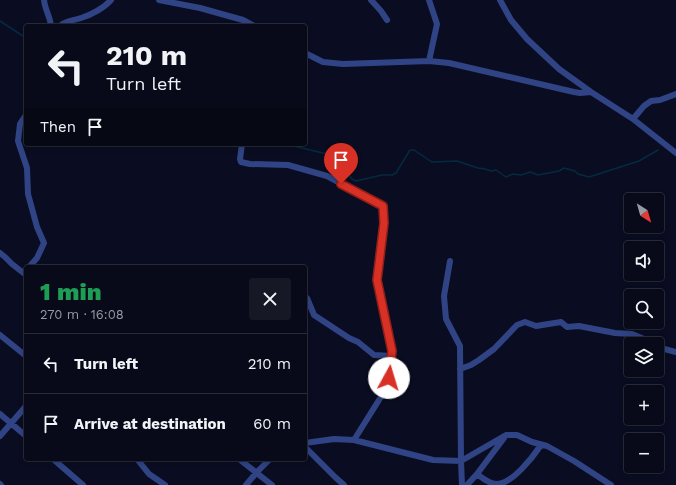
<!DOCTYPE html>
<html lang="en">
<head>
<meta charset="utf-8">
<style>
  :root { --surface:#080a19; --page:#161826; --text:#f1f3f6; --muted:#989aa2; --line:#292b38 }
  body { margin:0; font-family:"Work Sans",sans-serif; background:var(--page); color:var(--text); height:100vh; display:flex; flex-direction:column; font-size:15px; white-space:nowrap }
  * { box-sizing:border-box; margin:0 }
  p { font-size:13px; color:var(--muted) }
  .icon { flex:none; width:22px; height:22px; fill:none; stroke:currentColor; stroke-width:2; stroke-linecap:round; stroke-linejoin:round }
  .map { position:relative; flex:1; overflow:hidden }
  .drawer { position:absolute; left:24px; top:265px; width:283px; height:196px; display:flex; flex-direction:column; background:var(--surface); border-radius:4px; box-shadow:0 2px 6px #0003,0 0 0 1px var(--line) }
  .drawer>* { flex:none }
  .top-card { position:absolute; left:24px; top:24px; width:283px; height:122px; border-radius:4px; box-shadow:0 2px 6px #0003,0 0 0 1px var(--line); background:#080a19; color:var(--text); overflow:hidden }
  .needle { width:26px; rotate:143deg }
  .tools { position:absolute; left:624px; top:193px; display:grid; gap:8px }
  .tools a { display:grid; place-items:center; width:40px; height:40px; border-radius:4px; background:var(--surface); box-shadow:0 2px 6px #0003,0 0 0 1px var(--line); font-size:20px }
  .pin { position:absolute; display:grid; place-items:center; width:34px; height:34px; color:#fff; margin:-41px -17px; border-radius:50% 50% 50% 0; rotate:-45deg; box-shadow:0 0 4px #0007 }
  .pin .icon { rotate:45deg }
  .me { position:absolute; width:44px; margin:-22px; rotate:6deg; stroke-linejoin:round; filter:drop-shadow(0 0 3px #0008) }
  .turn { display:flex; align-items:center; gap:14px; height:84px; padding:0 16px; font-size:18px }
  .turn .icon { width:52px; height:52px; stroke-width:2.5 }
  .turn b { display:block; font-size:28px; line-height:34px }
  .then { display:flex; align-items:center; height:38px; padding:0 16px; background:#0003; gap:8px; font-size:15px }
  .round { display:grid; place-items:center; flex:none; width:42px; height:42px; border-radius:4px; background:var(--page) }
  .head { display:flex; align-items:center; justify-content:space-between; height:68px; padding:0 16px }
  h1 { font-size:24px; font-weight:800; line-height:30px; color:#1e9e55 }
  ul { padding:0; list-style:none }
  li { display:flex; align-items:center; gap:12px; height:60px; padding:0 16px; border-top:1px solid var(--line) }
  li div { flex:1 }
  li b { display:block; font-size:15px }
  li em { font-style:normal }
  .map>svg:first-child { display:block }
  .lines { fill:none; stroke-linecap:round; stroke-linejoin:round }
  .stream { stroke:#042a41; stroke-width:1.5 }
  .minor { stroke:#304485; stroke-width:6 }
  .route-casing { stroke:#8d1f18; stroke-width:10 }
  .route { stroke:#d93025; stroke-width:7 }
</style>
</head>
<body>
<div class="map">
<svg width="676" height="485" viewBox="0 0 676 485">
  <rect width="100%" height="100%" fill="#0a0d21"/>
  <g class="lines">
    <path class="stream" d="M 0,21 L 26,38
      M 285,144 L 327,154 L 340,164 L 352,179 L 356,181 L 382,175 L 392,175 L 396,173 L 410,150 L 414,150 L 432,162 L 457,161 L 478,168 L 485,169 L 491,171 L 496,170 L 506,177 L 513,174 L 521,175 L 530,172 L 538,175 L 559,171 L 564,168 L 575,171 L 578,174 L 589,177 L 639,161 L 658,150"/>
    <path class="minor" d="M 44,0 C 45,10 50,16 51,26
      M 159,0 L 200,8 L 243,20 L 254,26
      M 371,0 L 381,11 L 387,20
      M 500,0 L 511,20 L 527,39 L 559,69 L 591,92 L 633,119 L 676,153
      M 60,26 C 66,20 73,21 81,18 C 91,15 104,8 111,0
      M 305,53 L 323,62 L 343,64 L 429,61 L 449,63 L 574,92 L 580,93 L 591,92
      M 429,61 L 437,24 L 429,0
      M 26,115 L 20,124 L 18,141 L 27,168 L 28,194 L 37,227 L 44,243 L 37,258 L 29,267
      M 633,119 L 644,106 L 651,101 L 660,100 L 676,94
      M 242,144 L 240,159 L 241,162 L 250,164 L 288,165 L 327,176 L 383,206 L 384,223 L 377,280 L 391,351 L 389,378 L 384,392 L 354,440
      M 0,253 L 5,257 L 12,264 L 26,275
      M 450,261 L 444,296 L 446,319 L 460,346 L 461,461 L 462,485
      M 305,296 L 307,298 L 314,315 L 349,338 L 358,342 L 374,355 L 391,356
      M 0,335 L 26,356
      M 657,347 L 676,352
      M 460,369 L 471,365 L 479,360 L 494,349 L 517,325 L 525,322 L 536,326 L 561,322 L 567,327 L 579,326 L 615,333 L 632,334 L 644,339 L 652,344
      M 0,414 L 26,436
      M 0,436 L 26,406
      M 305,443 L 334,439 L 354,440 L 433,460 L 461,461 L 506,435 L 517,435 L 532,442 L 547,446 L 574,461 L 611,485
      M 305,447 L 335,477 L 344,485
      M 53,459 L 83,485
      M 137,459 L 149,474 L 165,485
      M 239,459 L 272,485
      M 477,474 C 482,478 489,484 497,484 C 512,484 533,457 541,445
      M 0,484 L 1,485
      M 246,485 L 257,472 L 270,459
      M 467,485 L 477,474 L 504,438"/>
  </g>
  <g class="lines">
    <g class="route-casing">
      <path id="route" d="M 341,184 L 383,206 L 384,223 L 377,280 L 392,351 L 389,378"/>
    </g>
    <use href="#route" class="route"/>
  </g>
</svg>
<div class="tools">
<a><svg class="needle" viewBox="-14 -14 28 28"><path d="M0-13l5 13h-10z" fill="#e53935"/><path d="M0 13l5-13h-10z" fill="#989aa2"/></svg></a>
<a><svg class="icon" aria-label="sound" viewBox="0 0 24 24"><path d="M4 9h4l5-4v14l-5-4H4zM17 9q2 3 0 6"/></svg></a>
<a><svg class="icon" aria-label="search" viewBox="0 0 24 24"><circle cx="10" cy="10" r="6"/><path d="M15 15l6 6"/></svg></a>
<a><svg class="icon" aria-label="layers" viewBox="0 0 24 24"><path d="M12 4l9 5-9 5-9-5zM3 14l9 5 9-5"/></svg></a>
<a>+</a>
<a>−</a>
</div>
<div class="pin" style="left:341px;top:184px;background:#d93025"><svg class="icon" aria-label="arrive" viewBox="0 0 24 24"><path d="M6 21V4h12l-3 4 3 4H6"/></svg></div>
<svg class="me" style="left:389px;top:378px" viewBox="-20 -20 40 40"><circle r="19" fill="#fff"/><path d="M0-13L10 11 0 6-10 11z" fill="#d93025"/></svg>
<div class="top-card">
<div class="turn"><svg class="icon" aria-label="left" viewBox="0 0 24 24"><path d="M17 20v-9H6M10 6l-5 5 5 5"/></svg><div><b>210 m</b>Turn left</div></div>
<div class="then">Then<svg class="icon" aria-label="arrive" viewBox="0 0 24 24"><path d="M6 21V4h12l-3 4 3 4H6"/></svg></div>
</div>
<section class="drawer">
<div class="head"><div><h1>1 min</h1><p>270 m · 16:08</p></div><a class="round"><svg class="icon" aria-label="close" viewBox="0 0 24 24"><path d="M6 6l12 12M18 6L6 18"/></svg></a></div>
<ul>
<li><svg class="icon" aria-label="left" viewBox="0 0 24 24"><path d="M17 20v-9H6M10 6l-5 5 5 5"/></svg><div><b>Turn left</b></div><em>210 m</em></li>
<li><svg class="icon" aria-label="arrive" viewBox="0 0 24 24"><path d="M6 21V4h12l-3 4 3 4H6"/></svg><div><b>Arrive at destination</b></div><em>60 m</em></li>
</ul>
</section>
</div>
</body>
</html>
